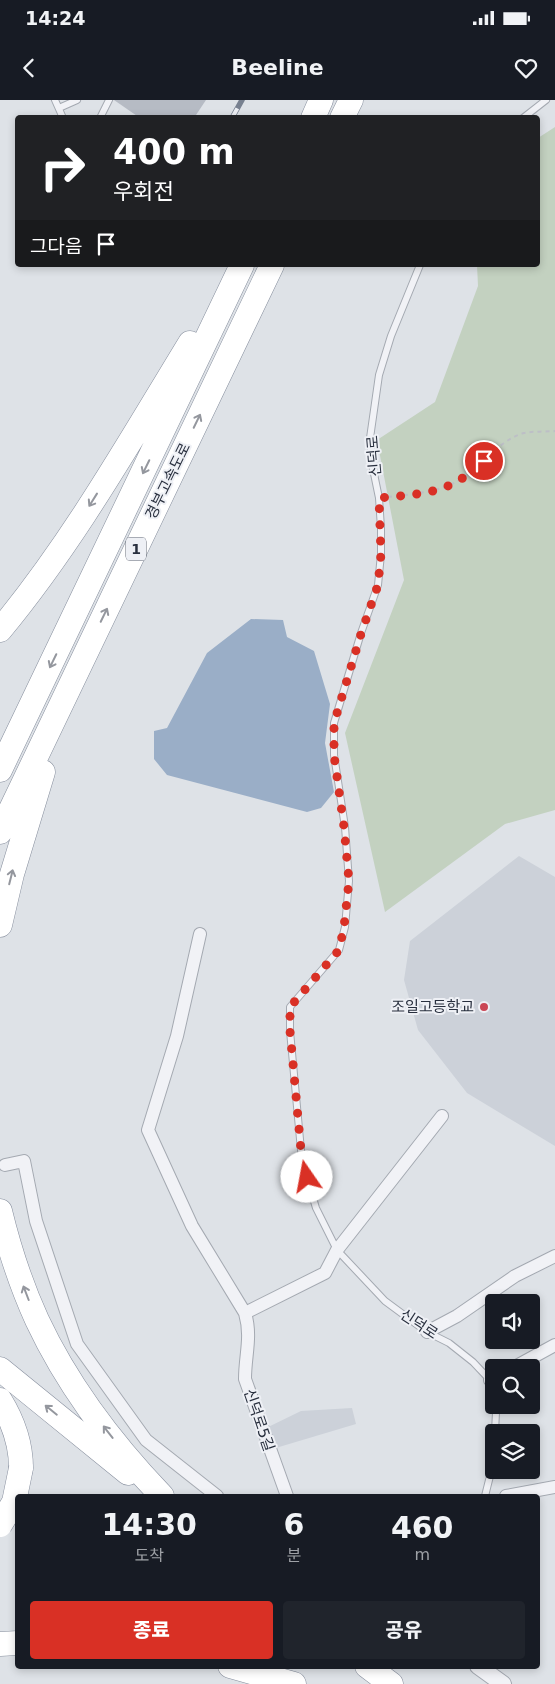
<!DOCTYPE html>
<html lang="ko">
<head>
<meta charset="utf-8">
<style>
  :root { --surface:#171b24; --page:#20242c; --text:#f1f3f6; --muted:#9ea1a6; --accent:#d93025 }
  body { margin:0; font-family:"DejaVu Sans","Noto Sans KR",sans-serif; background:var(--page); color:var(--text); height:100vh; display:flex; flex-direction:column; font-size:19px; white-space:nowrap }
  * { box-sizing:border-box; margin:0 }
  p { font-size:16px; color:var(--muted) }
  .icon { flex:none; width:28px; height:28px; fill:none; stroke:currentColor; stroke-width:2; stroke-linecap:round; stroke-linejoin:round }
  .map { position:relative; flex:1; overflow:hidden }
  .details { position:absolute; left:15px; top:1394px; width:525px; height:175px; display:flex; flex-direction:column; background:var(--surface); border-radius:5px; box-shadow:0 2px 8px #0003 }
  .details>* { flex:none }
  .banner { position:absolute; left:15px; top:15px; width:525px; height:152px; border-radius:5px; box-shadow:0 2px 8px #0003; background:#202124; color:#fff; overflow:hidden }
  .fabs { position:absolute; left:485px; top:1194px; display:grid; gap:10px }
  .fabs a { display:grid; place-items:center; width:55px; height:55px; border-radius:5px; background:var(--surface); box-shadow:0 2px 8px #0003; font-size:25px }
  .pin { position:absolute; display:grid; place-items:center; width:42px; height:42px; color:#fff; margin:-21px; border:2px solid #fff; border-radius:50%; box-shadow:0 1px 5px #0007 }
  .me { position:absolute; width:55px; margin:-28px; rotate:348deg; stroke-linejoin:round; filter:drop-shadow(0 0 4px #0008) }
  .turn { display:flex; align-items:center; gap:18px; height:105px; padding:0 15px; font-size:22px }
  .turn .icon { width:65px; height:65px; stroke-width:2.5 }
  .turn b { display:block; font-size:35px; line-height:42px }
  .then { display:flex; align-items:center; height:48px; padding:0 15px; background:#0003; gap:10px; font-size:19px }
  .eta { display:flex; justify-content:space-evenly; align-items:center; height:85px; text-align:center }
  .eta b { font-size:30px; font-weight:800; line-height:35px }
  .action { display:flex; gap:10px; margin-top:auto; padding:10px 15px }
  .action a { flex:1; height:58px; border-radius:5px; background:var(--accent); color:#fff; font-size:20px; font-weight:800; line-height:58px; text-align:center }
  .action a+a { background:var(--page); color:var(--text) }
  .status { display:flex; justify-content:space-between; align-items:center; height:35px; padding:0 25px; background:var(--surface); direction:ltr }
  .status svg { height:14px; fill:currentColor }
  header { display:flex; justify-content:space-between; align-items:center; height:65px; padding:0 15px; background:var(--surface); font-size:22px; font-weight:800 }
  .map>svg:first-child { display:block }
  .built { fill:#ccd1d9 }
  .green { fill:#c3d1c0 }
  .water { fill:#9aaec7 }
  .building { fill:#b6bbc4 }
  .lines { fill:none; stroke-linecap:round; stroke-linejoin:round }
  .service-casing { stroke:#a4a9b1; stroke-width:8 }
  .minor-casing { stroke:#a4a9b1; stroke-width:14 }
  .tertiary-casing { stroke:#a4a9b1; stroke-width:18 }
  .motorway-casing { stroke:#868e9d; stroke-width:25 }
  .path { stroke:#bdbfc6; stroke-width:2; stroke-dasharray:4 4; stroke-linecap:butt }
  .service { stroke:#f1f2f6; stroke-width:6 }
  .minor { stroke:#f1f2f6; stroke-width:12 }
  .tertiary { stroke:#f1f2f6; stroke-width:16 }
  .motorway { stroke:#fff; stroke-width:24 }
  .rail-casing { stroke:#788190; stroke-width:5.5 }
  .rail { stroke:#eef0f5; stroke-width:4; stroke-dasharray:11; stroke-linecap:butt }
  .motorway-bridge-casing { stroke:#868e9d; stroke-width:25; stroke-linecap:butt }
  .motorway-bridge { stroke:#fff; stroke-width:24 }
  .oneway { stroke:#94979e }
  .route { stroke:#d93025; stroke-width:9; stroke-dasharray:0 16.2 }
  .poi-dot { fill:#ca4655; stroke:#eef0f5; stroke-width:2 }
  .labels { text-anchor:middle; stroke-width:4; stroke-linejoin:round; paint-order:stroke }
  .shield { fill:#eef0f5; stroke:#636975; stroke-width:1 }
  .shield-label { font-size:14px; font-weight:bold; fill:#282f3e }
  .street-label { font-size:15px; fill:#282f3e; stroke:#eef0f5 }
  .poi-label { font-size:15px; fill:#282f3e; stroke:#eef0f5; text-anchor:end }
</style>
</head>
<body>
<div class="status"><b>14:24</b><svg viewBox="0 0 49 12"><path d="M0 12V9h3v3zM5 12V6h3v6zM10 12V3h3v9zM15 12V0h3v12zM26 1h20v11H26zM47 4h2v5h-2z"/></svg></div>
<header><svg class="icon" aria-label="back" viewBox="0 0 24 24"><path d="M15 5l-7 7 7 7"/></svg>Beeline<svg class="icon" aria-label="heart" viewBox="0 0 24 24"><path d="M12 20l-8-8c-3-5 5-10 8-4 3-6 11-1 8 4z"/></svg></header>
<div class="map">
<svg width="555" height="1584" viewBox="0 0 555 1584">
  <rect width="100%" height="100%" fill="#dee2e7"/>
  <path class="built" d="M 519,756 L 555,777 L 555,1046 L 467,993 L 418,930 L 404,880 L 410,841 Z
    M 352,1308 L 356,1324 L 269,1350 L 262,1330 L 301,1311 Z"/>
  <path class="green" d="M 555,27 L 555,710 L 505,724 L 385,812 L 345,633 L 404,480 L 377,340 L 435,302 L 478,186 L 477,165 L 538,165 L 538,38 Z"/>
  <path class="water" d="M 251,519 L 283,520 L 287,537 L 314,551 L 330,604 L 325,643 L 334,692 L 321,708 L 307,712 L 167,675 L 154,659 L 154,631 L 167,628 L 207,553 Z"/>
  <path class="building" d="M 114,0 L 206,0 L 194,18 L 140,18 Z"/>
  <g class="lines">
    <g class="service-casing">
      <path id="service" d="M 55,0 L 63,18
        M 59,8 L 77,0
        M 100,18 L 109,0
        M 523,18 L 546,0
        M 420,165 L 391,236 L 379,275 L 370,338 L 372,364 L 379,398 L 381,428 L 381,454 L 378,485 L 361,533 L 334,623 L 334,655 L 345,727 L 349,781 L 345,827 L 339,850 L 290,907 L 290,931 L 302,1061 L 316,1108 L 337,1150 L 385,1201 L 427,1232 L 449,1243 L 473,1262 L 490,1280 L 494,1301
        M 495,1332 L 496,1312 L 495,1305
        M 485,1396 L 492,1368 L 494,1344"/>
    </g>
    <g class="minor-casing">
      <path id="minor" d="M 200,834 L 177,936 L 148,1030 L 192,1126 L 245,1213 C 252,1237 245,1255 245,1279 L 287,1396
        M 5,1065 L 24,1061 L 36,1121 L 77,1244 L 146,1340 L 217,1396
        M 245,1213 L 325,1173 L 337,1150 L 442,1016
        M 427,1232 L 457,1216 L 515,1176 L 555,1156
        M 513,1268 L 555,1245
        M 490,1280 L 494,1278
        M 506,1396 L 555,1387"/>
    </g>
    <g class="tertiary-casing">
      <path id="tertiary" d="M 478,1566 L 503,1584"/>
    </g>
    <g class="motorway-casing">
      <path id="motorway" d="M 313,18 L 321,0
        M 342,18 L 351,0
        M 0,530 C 73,442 130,341 190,243
        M 0,670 L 242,165
        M 0,732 L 272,165
        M 0,825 L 12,774 L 43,672
        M 0,1111 C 9,1148 21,1185 37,1220 C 67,1284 113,1345 162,1396
        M 0,1269 L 128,1373
        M 0,1300 C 13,1321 21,1343 21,1368
        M 0,1544 L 18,1543
        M 230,1566 L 294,1584
        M 367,1566 L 391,1584"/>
    </g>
    <path class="path" d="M 388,397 C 411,394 435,393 456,382 C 481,369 496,341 524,333 C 534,331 545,332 555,331"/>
    <use href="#service" class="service"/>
    <use href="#minor" class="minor"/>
    <use href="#tertiary" class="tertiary"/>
    <use href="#motorway" class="motorway"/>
    <g class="rail-casing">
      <path id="rail" d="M 232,18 L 242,0"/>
    </g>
    <use href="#rail" class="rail"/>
    <g class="motorway-bridge-casing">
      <path id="motorway-bridge" d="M 0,1425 L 14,1402 L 21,1368"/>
    </g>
    <use href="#motorway-bridge" class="motorway-bridge"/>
  </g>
  <defs><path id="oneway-shaft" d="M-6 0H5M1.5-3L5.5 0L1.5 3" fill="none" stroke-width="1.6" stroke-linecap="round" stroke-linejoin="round" transform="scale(1.25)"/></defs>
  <g class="oneway">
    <use href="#oneway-shaft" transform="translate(197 321) rotate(-64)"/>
    <use href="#oneway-shaft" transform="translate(146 367) rotate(116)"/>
    <use href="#oneway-shaft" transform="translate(93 400) rotate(122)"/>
    <use href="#oneway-shaft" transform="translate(104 515) rotate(-64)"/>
    <use href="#oneway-shaft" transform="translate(53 561) rotate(116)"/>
    <use href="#oneway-shaft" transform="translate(11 777) rotate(-76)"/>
    <use href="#oneway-shaft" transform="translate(26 1193) rotate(-111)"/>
    <use href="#oneway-shaft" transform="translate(51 1310) rotate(-141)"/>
    <use href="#oneway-shaft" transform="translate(108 1332) rotate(-128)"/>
  </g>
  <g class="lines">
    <path class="route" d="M 307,1077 L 302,1061 L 290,931 L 290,907 L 339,850 L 344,827 L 349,781 L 344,727 L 334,655 L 334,623 L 361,534 L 378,485 L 381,454 L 379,398 C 405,395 433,395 456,382 C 466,377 475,368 484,361"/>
  </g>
  <circle class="poi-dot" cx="484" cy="907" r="5"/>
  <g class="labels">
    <rect class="shield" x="126" y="437.5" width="20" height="23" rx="4"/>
    <g class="shield-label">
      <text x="136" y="454">1</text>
    </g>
    <g class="street-label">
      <text transform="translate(374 356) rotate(-95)" y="5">신덕로</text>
      <text transform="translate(168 381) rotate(-64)" y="5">경부고속도로</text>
      <text transform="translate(419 1224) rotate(33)" y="5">신덕로</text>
      <text transform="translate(259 1320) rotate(71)" y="5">신덕로5길</text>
    </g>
    <g class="poi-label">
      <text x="474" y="912">조일고등학교</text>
    </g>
  </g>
</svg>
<div class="fabs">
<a><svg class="icon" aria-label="sound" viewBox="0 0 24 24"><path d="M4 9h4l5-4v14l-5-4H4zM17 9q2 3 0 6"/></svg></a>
<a><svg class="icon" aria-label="search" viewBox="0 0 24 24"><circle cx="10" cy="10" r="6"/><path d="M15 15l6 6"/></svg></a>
<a><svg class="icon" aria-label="layers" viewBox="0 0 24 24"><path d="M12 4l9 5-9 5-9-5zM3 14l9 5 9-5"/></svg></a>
</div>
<div class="pin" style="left:484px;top:361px;background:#d93025"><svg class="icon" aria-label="arrive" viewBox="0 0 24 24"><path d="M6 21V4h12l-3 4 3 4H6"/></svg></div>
<svg class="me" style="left:307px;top:1077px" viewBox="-20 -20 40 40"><circle r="19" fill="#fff"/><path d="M0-13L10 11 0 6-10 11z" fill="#d93025"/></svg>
<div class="banner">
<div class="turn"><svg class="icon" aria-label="right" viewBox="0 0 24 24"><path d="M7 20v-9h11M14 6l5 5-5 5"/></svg><div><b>400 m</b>우회전</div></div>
<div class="then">그다음<svg class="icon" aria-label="arrive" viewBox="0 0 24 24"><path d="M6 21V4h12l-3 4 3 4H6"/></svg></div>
</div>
<section class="details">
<div class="eta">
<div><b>14:30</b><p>도착</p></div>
<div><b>6</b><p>분</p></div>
<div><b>460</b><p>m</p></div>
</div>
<div class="action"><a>종료</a><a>공유</a></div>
</section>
</div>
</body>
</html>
